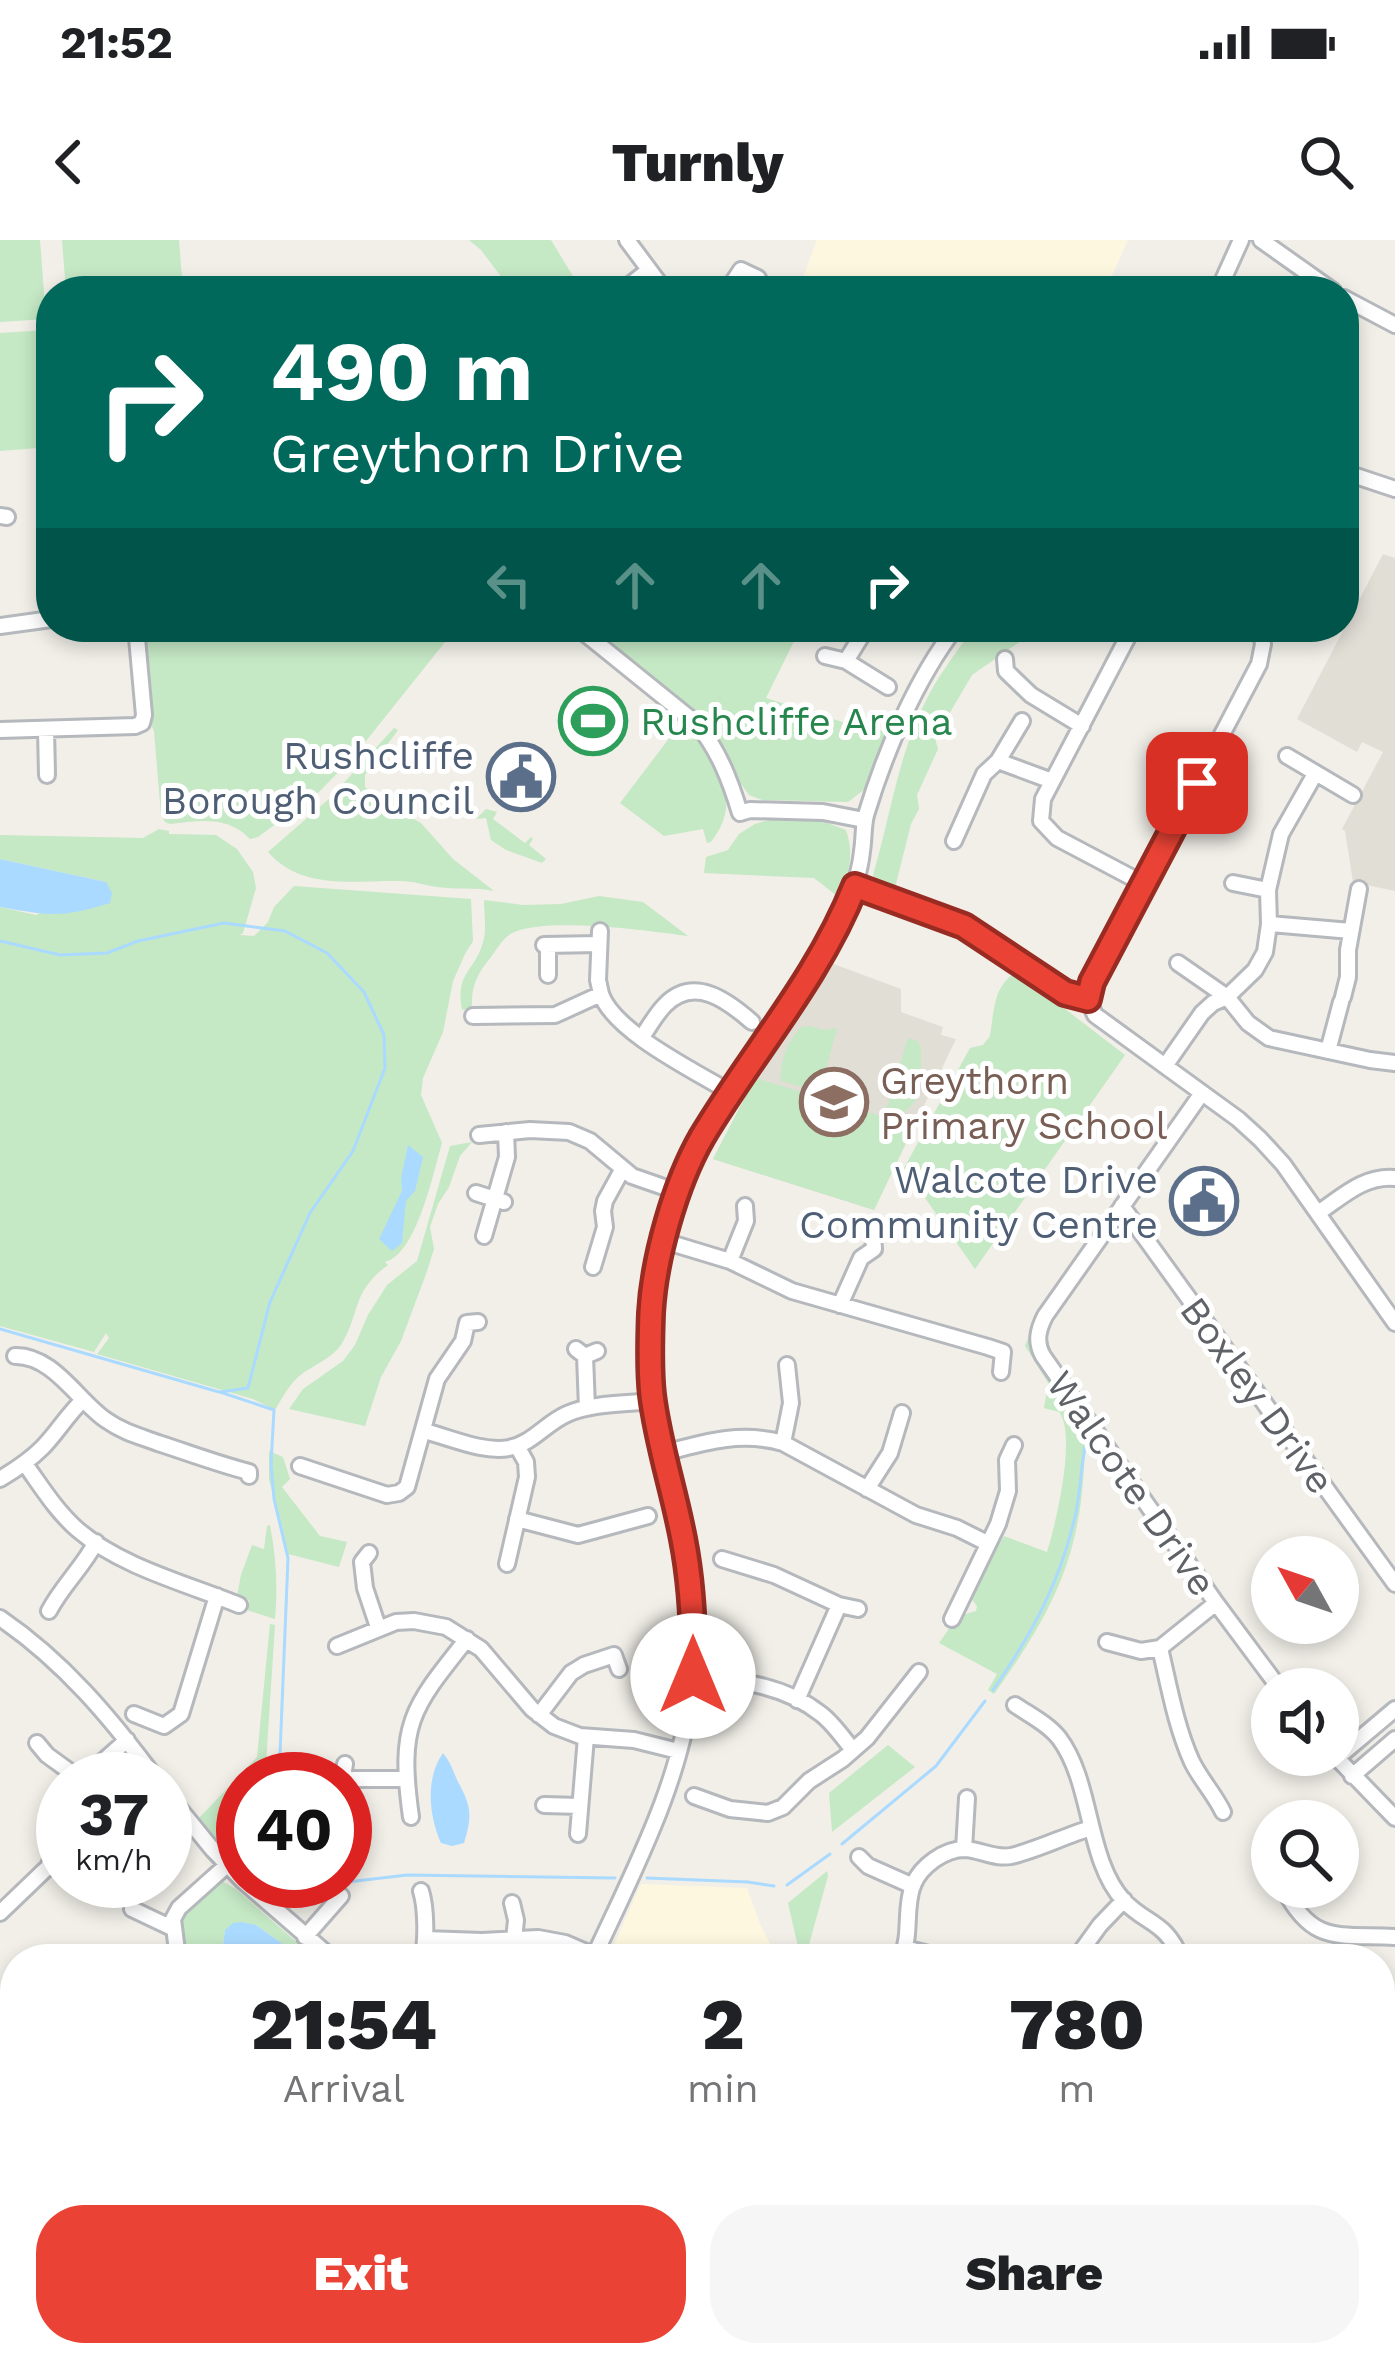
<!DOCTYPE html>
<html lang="en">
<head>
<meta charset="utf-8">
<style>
  :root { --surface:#fff; --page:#f6f6f6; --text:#202124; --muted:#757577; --accent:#ea4335 }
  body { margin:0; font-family:"Work Sans",sans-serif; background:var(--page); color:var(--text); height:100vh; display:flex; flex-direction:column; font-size:45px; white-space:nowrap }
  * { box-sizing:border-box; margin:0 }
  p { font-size:39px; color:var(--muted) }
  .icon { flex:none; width:66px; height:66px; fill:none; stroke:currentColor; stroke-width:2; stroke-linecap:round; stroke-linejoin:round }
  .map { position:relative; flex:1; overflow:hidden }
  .side { position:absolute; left:0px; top:1704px; width:1395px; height:423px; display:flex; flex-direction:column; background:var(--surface); border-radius:48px 48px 0 0; box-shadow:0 6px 18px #0003 }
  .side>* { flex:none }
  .top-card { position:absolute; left:36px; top:36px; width:1323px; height:366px; border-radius:48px; box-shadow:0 6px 18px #0003; background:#00695c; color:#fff; overflow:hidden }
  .needle { width:78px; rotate:310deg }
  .fabs { position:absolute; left:1251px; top:1296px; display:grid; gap:24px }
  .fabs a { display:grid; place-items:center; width:108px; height:108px; border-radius:50%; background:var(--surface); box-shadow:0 6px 18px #0003; font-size:60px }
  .speed { position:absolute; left:36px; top:1512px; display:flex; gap:24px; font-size:60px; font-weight:700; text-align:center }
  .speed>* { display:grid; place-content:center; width:156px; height:156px; border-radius:50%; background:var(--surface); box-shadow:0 6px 18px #0003; line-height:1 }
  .speed small { font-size:30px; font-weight:400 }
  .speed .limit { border:18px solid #d22; background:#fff; color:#111 }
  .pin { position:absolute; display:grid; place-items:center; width:102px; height:102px; color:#fff; margin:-51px; border-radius:24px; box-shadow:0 6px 18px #0006 }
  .me { position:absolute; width:132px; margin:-66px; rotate:0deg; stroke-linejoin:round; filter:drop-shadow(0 0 9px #0008) }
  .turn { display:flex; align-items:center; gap:42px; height:252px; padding:0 36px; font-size:54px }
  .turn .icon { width:156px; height:156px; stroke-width:2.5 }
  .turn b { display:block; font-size:84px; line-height:102px }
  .lanes { display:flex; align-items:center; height:114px; padding:0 36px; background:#0003; justify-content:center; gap:60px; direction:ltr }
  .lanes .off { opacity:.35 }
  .eta { display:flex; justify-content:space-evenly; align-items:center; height:204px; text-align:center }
  .eta b { font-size:72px; font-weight:800; line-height:84px }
  .action { display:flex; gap:24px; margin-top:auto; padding:24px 36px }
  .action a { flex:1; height:138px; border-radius:48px; background:var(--accent); color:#fff; font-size:48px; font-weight:800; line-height:138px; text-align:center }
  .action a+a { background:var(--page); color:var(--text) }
  .status { display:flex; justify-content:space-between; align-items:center; height:84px; padding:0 60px; background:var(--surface); direction:ltr }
  .status svg { height:33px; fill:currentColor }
  header { display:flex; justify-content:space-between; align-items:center; height:156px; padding:0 36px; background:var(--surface); font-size:54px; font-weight:800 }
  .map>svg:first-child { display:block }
  .commercial { fill:#fef7e0 }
  .education { fill:#e1ded6 }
  .green { fill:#c5e8c5 }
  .water { fill:#aadaff }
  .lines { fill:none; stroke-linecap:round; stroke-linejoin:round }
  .stream { stroke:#aadaff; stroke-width:3 }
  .minor-casing { stroke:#b5b8bc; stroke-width:20 }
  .minor { stroke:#fff; stroke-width:14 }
  .tram { stroke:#b6b7b8; stroke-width:3 }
  .route-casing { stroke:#982c22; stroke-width:30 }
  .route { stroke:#ea4335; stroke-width:21 }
  .labels { text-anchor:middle; stroke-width:10; stroke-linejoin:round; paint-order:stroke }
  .leisure-label { font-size:39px; fill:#27864d; stroke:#fff; text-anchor:start }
  .service-label { font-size:39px; fill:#4e5e75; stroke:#fff; text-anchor:end }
  .education-label { font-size:39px; fill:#785e54; stroke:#fff; text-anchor:start }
  .street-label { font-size:39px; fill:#5f6368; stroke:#fff }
</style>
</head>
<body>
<div class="status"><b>21:52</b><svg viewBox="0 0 49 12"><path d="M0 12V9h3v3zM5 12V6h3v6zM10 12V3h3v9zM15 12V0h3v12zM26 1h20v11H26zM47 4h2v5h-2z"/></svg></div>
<header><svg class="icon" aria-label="back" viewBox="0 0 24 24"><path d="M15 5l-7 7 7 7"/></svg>Turnly<svg class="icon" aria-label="search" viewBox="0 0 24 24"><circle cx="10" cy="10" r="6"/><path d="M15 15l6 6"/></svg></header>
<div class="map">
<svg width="1395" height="2125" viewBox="0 0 1395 2125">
  <rect width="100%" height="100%" fill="#f1efe8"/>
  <path class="commercial" d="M 817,0 L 1128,0 L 1105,51 L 798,51 Z
    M 641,1644 L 747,1648 L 760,1684 L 778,1719 L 608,1719 Z"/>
  <path class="education" d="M 1383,314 L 1395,318 L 1395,651 L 1353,642 L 1345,591 L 1342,589 L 1383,512 L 1362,502 L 1357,512 L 1297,479 Z
    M 831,723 L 901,749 L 901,772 L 943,787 L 941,795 L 956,799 L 874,970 L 713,919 L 755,838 Z"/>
  <path class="green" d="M 0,0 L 40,0 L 46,79 L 0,82 Z
    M 62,0 L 179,0 L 183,51 L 66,51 Z
    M 469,0 L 551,0 L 582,51 L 512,51 L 481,10 Z
    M 47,90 L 51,207 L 0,211 L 0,93 Z
    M 144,387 L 457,387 L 354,516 L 319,552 L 258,597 L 250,599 C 227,575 199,581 170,584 L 165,582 L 161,575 L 154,491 L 150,482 L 153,475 Z
    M 588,387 L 801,387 L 766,458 L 868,490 L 887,491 L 865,549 L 848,562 L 762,560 L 749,555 L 739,541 L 717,497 L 700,476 Z
    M 977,387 L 1041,387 L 972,435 L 935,498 L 938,509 L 917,555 L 919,569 L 911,584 L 894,652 L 878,645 L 873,635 C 895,560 901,489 948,424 C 957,411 966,397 977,387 Z
    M 394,488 L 398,490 L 365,535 L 365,547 L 380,559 L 421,583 L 453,619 L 494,651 C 475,647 456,650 437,647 C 424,645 413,641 400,641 C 354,640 302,651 268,612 L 330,558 Z
    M 674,492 L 691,500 L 699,495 C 720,532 742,562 711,602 L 707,603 L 703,589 L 664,596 L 620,563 Z
    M 486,569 L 497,572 L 493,579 L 525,603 L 531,597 L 533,599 L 529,605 L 546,619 L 542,623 L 506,610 L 491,600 L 486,578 L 476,579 Z
    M 817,579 L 846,590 C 854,613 850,636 837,656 L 814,638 L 704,633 L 706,617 L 728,610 L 739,594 L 755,584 L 768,580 Z
    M 159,589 L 169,591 L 169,594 L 216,595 L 237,609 L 253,632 L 256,648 L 243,693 L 240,695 L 254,696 L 268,682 L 274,667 L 294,646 L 471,659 L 473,701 L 465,714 L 453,741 L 443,792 L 423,838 L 421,855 L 442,903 C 433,933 417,1014 385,1022 L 388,1025 C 351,1052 361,1072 341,1105 C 332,1118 316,1124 303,1133 C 290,1142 283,1157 275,1170 L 253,1159 L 97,1114 L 109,1098 L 106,1093 L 94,1112 L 0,1086 L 0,667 L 36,675 L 106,642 L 0,619 L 0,595 L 143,598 Z
    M 599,656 L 643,662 L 688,696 C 651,691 537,675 509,695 C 502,700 496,710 491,717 C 477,734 471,746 472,768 L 462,770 C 455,732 475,732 483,702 C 487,690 484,673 484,660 L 523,665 L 561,664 Z
    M 1017,732 L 1125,815 L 975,1029 L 904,928 L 970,808 L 983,805 L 990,796 C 994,772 993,745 1017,732 Z
    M 809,786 L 824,790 L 837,788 L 820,852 L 781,841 C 780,819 787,804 801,787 Z
    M 908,798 L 917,801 L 921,807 L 921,834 L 915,861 L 902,875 L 886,871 Z
    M 755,838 L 914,886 L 874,970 L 713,919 Z
    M 472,902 L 460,916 L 449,947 L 438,964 L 430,987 L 434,1009 L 426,1034 L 401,1101 L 381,1137 L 365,1186 L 289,1169 L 303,1149 L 343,1121 L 355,1105 L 368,1075 L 387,1045 L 417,1021 L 450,906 Z
    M 1031,1091 C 1040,1103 1083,1174 1086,1187 C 1088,1198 1085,1213 1084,1225 C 1080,1321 1049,1377 994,1454 L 988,1450 L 997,1434 L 939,1403 C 954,1383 952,1377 976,1371 L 977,1366 L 970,1357 L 970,1351 L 1004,1296 L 1047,1312 C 1056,1283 1077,1195 1059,1172 L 1044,1168 L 1047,1151 L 1050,1146 L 1025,1106 Z
    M 269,1211 L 283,1217 L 290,1239 L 282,1247 L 320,1296 L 347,1302 L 339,1327 L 288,1314 L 269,1239 Z
    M 270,1285 C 276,1317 278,1346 275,1379 L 247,1370 L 249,1360 L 237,1356 L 241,1335 L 252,1305 L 264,1309 L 267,1286 Z
    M 270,1384 L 275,1385 L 265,1539 L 243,1539 L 243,1600 L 237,1614 L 226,1609 L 199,1578 L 257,1517 Z
    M 888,1505 L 915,1527 L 832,1592 L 829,1553 Z
    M 827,1631 L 828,1636 L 805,1719 L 798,1707 L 788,1663 Z
    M 220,1640 L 236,1649 L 316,1719 L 300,1719 L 298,1715 L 256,1685 L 225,1690 L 221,1719 L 186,1719 L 180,1678 L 192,1664 Z
    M 1380,1777 L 1395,1779 L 1395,1919 L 1380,1885 Z
    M 0,1927 L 15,1934 L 15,2112 L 153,2112 L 130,2125 L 0,2125 Z
    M 301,2112 L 404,2112 L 411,2125 L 310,2125 Z
    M 847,2112 L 1031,2112 L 1020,2125 L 1012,2121 L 1005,2125 L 861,2125 Z"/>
  <path class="water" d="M 0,619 L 106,642 L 112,653 L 110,663 C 61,678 50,676 0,667 Z
    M 408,905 L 423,917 L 415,951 L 406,961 L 402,1003 L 392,1011 L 379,999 L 402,951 L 401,938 Z
    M 443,1513 C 451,1523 453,1531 458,1542 C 472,1567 472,1576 464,1603 L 452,1606 L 441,1603 C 429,1576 425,1538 443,1513 Z
    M 241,1682 L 256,1685 L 298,1715 L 299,1719 L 221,1719 L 225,1690 L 233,1683 Z"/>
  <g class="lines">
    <path class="stream" d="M 0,701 L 60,715 L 107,713 L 138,701 L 224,683 L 285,691 L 327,713 L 364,752 L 384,795 L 385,828 L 353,911 L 310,973 L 270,1062 L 248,1148 L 220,1152 L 274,1170 L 271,1224 L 274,1259 L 288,1318 L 279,1539
      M 0,1089 L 219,1152
      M 993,1450 C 1033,1392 1061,1341 1076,1272 C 1081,1247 1081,1222 1087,1197
      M 842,1604 L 936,1526 L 985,1461
      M 647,1638 L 748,1642 L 774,1646
      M 285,1641 L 339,1643 L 407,1635 L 615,1638
      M 787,1645 L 830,1614"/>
    <g class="minor-casing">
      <path id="minor" d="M 627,0 L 665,51
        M 1261,0 L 1333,51
        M 622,51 L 649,30
        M 727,51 L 741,30 L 758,38
        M 1218,51 L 1241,0
        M 1344,58 L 1395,85
        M 1344,232 L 1395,249
        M 0,276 L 7,277
        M 0,386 L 51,379
        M 577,387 L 697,484 C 719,511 730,540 740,573 L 750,570 L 823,572 L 864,580
        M 867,387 L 846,421 L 888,447
        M 1133,387 L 1043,559 L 1041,581 L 1057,598 L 1144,644
        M 825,416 L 846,421
        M 1005,419 L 1006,431 L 1031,455 L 1082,486
        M 1022,481 L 998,521 L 1052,541
        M 46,489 L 47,535
        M 0,490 L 135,486 L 142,483 L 144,475 L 136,387
        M 1287,516 L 1353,555
        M 954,601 L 984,534 L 998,521
        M 1233,643 L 1268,650
        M 855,646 L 964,686 L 1065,753 L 1088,759
        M 1269,684 L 1351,691
        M 544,705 L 599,704
        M 1178,723 L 1227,757 L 1248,783 L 1269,798 L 1370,820 L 1395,823
        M 548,735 L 548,705
        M 601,754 C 614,792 695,831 731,853
        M 1343,757 L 1348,737 L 1348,710 L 1359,649
        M 1088,759 L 1095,775 L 1238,879 L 1260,899 L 1283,924 L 1395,1083
        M 1088,759 L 1092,742 L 1259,424 L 1263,404 L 1260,387
        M 473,776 L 555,775 L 601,754 L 598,740 L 600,691
        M 642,797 C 649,787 656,774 665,765 C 694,735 728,761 752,782
        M 1328,811 L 1341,762
        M 1165,826 L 1202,773 L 1213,763 L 1227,757 L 1255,730 L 1265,712 L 1269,684 L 1268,650 L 1281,594 L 1315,534
        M 1202,853 L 1045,1076 C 1038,1090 1035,1102 1043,1116 L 1216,1363 L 1280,1449
        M 479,895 L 530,890 L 569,892 L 590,901 L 632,936 L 678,952
        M 476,953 L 504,962
        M 1122,966 L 1395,1344
        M 1318,973 C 1342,957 1364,935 1395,938
        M 484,996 L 507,917 L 506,892
        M 664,1001 L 730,1021 L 792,1051 L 988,1107 L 1003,1112 L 1001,1132
        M 730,1021 L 746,981 L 745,966
        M 593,1027 L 605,987 L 603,971 L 605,961 L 622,930
        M 840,1065 L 861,1018 L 874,1009 L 873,993
        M 576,1109 L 585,1116 L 597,1111
        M 15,1116 C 53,1115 78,1161 106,1180 C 123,1192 139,1196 158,1203 C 189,1213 218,1224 249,1232 L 249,1236
        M 585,1116 L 587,1168
        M 424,1191 C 449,1197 483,1213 509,1208 C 532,1204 546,1183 567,1174 C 592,1163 626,1164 653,1161
        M 783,1203 L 791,1163 L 787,1125
        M 664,1213 C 705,1202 741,1191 783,1203 L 916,1275 L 957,1288 L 987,1303
        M 25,1224 C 41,1246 56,1271 78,1290 C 121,1327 188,1344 239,1365
        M 300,1226 L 387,1255 L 399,1253 L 407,1247 L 437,1139 L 463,1101 L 467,1083 L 478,1082
        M 0,1239 C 15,1230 29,1221 42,1208 C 57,1193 67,1175 83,1160
        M 867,1249 L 890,1213 L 902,1173
        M 517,1279 L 578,1295 L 648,1276
        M 369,1313 L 362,1322 L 365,1348 L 378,1387
        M 722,1319 L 774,1335 L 839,1365 L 858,1369
        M 507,1324 L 527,1237 L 526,1222 L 517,1206
        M 1216,1363 L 1160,1408 C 1169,1446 1176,1487 1192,1522 C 1201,1540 1215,1555 1223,1572
        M 49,1371 C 62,1346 83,1327 96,1302
        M 0,1378 C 63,1421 111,1478 156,1539
        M 952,1379 L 998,1284 L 1008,1251 L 1007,1220 L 1014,1205
        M 1107,1402 L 1141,1411 L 1160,1408
        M 337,1406 L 396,1382 L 414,1381 L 446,1387 L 481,1409 L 532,1469 L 554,1486 L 580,1496 L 634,1500 L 678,1511
        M 693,1436 C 739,1441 783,1444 821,1474 C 833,1483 843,1498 853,1510
        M 797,1460 L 839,1365
        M 1015,1465 C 1030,1475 1048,1484 1059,1498 C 1093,1543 1086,1620 1124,1661 C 1147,1685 1166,1681 1181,1719
        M 134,1474 L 164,1486 L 181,1474 L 217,1356
        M 539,1475 L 571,1433 L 584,1425 L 614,1415 L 619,1429
        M 37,1503 L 47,1515 L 80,1539
        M 1334,1515 L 1395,1578
        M 1337,1518 L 1395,1469
        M 1352,1536 L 1395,1499
        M 83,1539 L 127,1500
        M 326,1539 L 343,1537 L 345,1524
        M 343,1539 L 406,1539
        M 165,1551 L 213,1610 L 243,1641
        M 694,1556 L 730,1569 L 768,1573 L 783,1567 L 809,1541 L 843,1519 L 867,1498 L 919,1432
        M 544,1565 L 580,1566
        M 411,1577 C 398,1484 411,1469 467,1399
        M 578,1594 L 586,1497
        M 964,1609 L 967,1558
        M 859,1617 L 868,1626 L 913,1646
        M 243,1641 L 333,1719
        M 1284,1649 C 1313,1705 1338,1694 1395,1697
        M 421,1651 C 426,1667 427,1702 422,1719
        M 132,1669 L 172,1688
        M 0,1673 L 48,1627 L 63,1594
        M 305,1697 L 341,1656
        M 425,1699 L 482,1701 L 538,1698 L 565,1703 L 595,1716
        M 905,1708 L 940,1717 L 969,1719
        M 1079,1714 L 1100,1685 L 1124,1660
        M 178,1719 L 173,1679 L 179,1668 L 227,1625
        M 512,1719 L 516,1680 L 512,1663
        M 593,1719 C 634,1630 684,1537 693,1437 C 697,1395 692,1352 685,1310 C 678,1259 660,1210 653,1159 C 648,1130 649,1098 651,1068 C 656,1013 674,952 699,903 C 741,822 808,756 844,672 C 853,652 860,632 862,611 C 864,599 863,587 866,575 C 885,512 916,439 956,387
        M 901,1719 C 912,1694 904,1669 913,1645 C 921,1626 944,1609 965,1609 C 981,1610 995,1619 1011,1616 C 1034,1611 1067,1595 1091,1588
        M 1380,2046 L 1395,2046
        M 658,2112 L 690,2125
        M 765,2112 L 769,2125
        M 1074,2112 L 1081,2125
        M 1339,2112 L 1368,2125
        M 205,2125 L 223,2119 L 229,2121
        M 516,2125 L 519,2112
        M 1033,2125 L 1043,2112"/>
    </g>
    <use href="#minor" class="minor"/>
    <path class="tram" d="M 0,1813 L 15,1829
      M 280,2112 L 293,2125"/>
  </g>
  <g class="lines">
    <g class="route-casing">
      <path id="route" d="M 693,1436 C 694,1390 692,1345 683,1299 C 674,1251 658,1204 652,1155 C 649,1129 650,1100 651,1073 C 654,1019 675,944 702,897 C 752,813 818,739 855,646 L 964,686 L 1065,753 L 1088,759 L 1092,742 L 1197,543"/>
    </g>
    <use href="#route" class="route"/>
  </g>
  <defs>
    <g id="stadium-ring" transform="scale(3.45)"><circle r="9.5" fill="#fff" stroke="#2e9e5b" stroke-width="1.5"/><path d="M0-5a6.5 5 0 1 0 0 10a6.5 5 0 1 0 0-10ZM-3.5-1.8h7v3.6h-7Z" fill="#2e9e5b"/></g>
    <g id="civic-ring" transform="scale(3.45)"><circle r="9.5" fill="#fff" stroke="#5c6f8a" stroke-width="1.5"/><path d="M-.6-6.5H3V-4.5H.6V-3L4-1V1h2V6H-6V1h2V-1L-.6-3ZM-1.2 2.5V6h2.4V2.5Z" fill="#5c6f8a"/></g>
    <g id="school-ring" transform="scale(3.45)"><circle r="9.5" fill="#fff" stroke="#8d6e63" stroke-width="1.5"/><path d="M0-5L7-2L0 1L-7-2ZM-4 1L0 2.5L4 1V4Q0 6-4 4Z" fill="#8d6e63"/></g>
  </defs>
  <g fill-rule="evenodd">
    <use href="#stadium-ring" x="593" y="481"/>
    <use href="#civic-ring" x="521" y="537"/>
    <use href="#school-ring" x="834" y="862"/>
    <use href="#civic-ring" x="1204" y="961"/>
  </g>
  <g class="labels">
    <g class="leisure-label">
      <text x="640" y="495">Rushcliffe Arena</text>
    </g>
    <g class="service-label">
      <text x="474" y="529">Rushcliffe<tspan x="474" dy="45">Borough Council</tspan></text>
      <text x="1158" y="953">Walcote Drive<tspan x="1158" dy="45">Community Centre</tspan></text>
    </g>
    <g class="education-label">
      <text x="880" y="854">Greythorn<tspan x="880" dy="45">Primary School</tspan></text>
    </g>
    <g class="street-label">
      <text transform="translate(1258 1155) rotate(54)" y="14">Boxley Drive</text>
      <text transform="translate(1132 1243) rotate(55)" y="14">Walcote Drive</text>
    </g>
  </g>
</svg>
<div class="fabs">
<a><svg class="needle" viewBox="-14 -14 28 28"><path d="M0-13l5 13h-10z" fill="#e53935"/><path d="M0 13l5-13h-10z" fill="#757577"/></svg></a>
<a><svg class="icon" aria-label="sound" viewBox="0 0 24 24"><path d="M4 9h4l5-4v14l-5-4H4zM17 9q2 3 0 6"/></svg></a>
<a><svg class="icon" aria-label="search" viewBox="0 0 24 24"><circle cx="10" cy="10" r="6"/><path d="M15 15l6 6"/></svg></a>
</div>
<div class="speed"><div>37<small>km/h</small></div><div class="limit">40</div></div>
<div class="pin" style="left:1197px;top:543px;background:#d93025"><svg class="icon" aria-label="arrive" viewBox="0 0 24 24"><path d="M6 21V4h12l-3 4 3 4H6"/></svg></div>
<svg class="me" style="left:693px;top:1436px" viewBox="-20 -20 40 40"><circle r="19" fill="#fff"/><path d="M0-13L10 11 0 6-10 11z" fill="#ea4335"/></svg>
<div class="top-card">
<div class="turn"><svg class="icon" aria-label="right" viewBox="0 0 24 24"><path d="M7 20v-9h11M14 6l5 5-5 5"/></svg><div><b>490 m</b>Greythorn Drive</div></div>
<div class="lanes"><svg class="icon off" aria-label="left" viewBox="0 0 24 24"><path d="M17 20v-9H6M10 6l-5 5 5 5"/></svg><svg class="icon off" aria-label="ahead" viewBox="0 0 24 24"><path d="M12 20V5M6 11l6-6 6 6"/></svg><svg class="icon off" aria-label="ahead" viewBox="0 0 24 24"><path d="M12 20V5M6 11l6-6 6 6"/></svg><svg class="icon" aria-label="right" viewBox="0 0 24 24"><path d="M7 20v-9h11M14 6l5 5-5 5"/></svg></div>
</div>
<section class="side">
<div class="eta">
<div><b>21:54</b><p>Arrival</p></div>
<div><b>2</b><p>min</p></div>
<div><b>780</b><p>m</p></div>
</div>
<div class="action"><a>Exit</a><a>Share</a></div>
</section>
</div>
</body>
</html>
